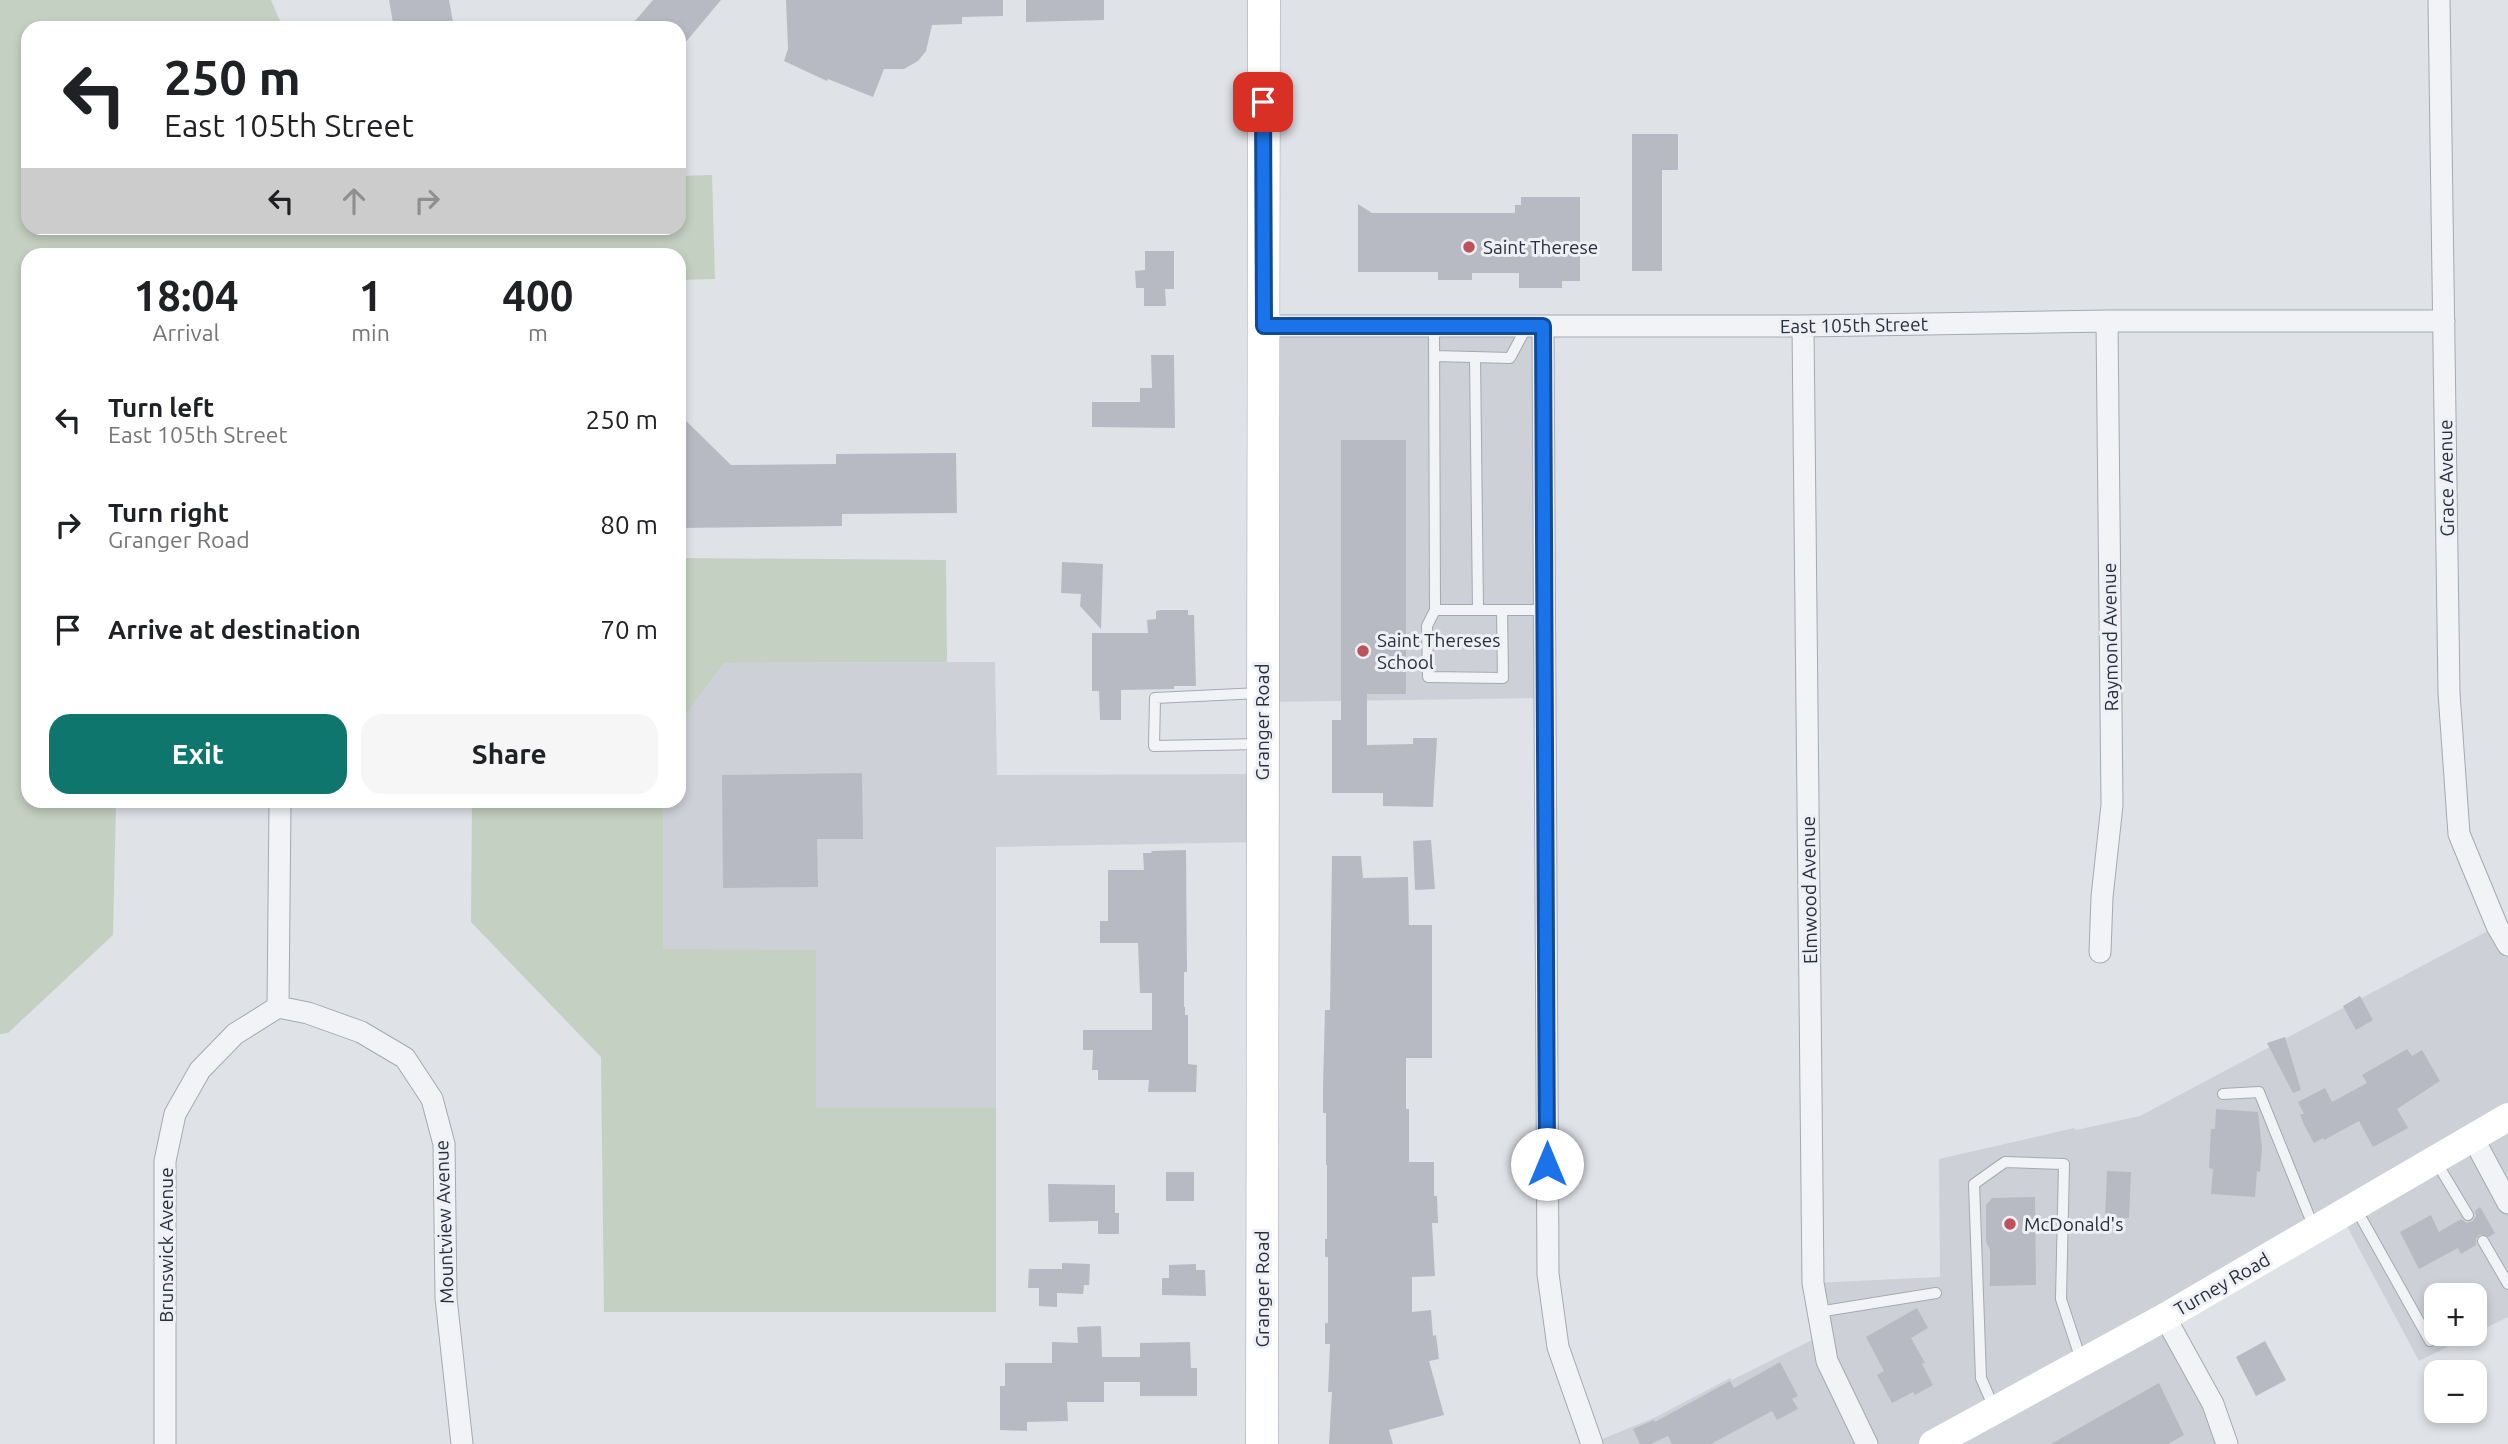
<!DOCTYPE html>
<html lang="en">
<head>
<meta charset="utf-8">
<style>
  :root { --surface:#fff; --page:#f6f6f6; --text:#202124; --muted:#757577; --accent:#0f766e }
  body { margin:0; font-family:Ubuntu,sans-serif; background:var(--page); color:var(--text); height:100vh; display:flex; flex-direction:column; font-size:26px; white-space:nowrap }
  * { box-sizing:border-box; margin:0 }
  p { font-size:23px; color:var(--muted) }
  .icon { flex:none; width:38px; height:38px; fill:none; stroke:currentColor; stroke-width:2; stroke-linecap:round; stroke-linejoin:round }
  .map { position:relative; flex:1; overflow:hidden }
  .side { position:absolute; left:21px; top:248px; width:665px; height:560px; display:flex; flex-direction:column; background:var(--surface); border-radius:21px; box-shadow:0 4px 10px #0003 }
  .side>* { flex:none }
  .hud { position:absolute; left:21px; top:21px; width:665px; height:214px; border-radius:21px; box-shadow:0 4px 10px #0003; background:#fff; color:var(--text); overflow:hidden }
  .buttons { position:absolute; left:2424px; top:1283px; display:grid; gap:14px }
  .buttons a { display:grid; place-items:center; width:63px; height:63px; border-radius:14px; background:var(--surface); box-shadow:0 4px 10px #0003; font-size:35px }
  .pin { position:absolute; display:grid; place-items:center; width:60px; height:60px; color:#fff; margin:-30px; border-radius:14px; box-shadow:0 4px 10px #0006 }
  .me { position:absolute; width:77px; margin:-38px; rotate:0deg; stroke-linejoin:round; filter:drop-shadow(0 0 5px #0008) }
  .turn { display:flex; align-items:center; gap:24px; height:147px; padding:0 28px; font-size:32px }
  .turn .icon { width:91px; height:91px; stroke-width:2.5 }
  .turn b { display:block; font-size:49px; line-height:60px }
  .lanes { display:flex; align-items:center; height:66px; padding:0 28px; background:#0003; justify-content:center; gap:35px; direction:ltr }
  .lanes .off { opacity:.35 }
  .eta { display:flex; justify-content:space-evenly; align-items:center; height:119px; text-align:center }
  .eta b { font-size:42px; font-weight:700; line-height:49px }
  .primary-button { display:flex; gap:14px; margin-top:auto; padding:14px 28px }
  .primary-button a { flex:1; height:80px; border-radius:21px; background:var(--accent); color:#fff; font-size:28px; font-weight:700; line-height:80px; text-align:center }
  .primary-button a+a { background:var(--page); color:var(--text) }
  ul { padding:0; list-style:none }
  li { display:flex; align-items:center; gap:21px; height:105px; padding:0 28px }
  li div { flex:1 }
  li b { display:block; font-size:26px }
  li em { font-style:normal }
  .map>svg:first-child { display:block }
  .built { fill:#ced0d8; fill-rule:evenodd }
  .green { fill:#c4d0c1 }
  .building { fill:#b7bac3 }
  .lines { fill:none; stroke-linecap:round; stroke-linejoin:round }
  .lane-casing { stroke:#a5a9b0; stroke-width:12 }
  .street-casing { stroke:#a5a9b0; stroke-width:23 }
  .primary-casing { stroke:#a0a5b1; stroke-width:33 }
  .lane { stroke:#f2f3f6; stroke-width:10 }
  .street { stroke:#f2f3f6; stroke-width:21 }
  .secondary { stroke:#fff; stroke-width:28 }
  .primary { stroke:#fff; stroke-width:32 }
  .route-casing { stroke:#114b97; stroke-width:18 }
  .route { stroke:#1a73e8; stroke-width:12 }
  .poi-dot { fill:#bd5358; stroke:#eff0f5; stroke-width:2.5 }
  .labels { text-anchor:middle; stroke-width:6; stroke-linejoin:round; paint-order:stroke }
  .poi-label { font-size:19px; fill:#2a2f3c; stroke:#eff0f5; text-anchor:start }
  .street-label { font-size:19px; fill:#2a2f3c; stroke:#eff0f5 }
</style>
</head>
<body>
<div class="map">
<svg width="2508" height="1444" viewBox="0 0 2508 1444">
  <rect width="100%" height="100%" fill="#dfe2e7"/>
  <path class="built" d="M 1264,326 L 1543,326 L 1545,698 L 1262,702 Z
    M 995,662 L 997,775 L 1262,774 L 1262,842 L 996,847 L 996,1108 L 816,1108 L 816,950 L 663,950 L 663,802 L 679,802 L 679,724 L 724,663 Z
    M 2497,926 L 2508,945 L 2508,1317 L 2419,1361 L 2341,1215 L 2165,1317 L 2227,1444 L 1590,1444 L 1656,1417 L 1730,1378 L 1732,1380 L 1822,1335 L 1813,1283 L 1940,1277 L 1939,1159 L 2074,1128 L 2076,1130 L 2140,1116 ZM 2436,1295 L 2474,1295 L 2474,1334 L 2436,1334 Z"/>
  <path class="green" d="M 0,0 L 271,0 L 283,28 L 28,28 L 28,228 L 679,228 L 679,176 L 712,175 L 715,279 L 679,280 L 679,256 L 28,256 L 28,802 L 116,802 L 113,935 L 8,1033 L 0,1034 Z
    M 679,558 L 946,560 L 947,662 L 724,663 L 679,724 Z
    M 472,802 L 663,802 L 663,949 L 816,950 L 816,1108 L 996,1108 L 996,1312 L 604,1312 L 601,1057 L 471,922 Z"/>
  <path class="building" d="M 389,0 L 449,0 L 454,28 L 394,28 Z
    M 653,0 L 721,0 L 679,50 L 679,28 L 629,28 Z
    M 786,0 L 1003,0 L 1003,16 L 962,17 L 962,24 L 932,25 L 926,51 L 918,61 L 904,69 L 884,69 L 873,97 L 828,79 L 827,81 L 784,61 L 788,49 Z
    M 1026,0 L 1104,0 L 1104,20 L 1026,22 Z
    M 1632,134 L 1678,134 L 1678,170 L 1662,170 L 1662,271 L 1632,271 Z
    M 1521,197 L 1580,197 L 1580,281 L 1562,281 L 1562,288 L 1519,288 L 1519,273 L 1472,273 L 1472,280 L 1438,280 L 1438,272 L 1358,272 L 1358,204 L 1372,213 L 1515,213 L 1515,205 L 1521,205 Z
    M 1145,251 L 1174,251 L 1174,289 L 1165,289 L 1166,306 L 1144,306 L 1144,288 L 1136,288 L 1135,271 L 1145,270 Z
    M 1151,355 L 1174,355 L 1175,428 L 1092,427 L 1092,402 L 1140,402 L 1140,388 L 1152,388 Z
    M 679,414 L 731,465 L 836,464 L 836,454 L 956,453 L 957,513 L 842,514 L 842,526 L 679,528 Z
    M 1341,440 L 1406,440 L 1406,694 L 1367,694 L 1367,745 L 1413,744 L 1413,738 L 1437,738 L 1433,807 L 1383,806 L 1383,793 L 1332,793 L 1332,720 L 1341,720 Z
    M 1062,562 L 1103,564 L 1101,629 L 1080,606 L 1081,594 L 1061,593 Z
    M 1161,610 L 1188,610 L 1188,615 L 1194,615 L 1196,686 L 1174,686 L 1174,689 L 1121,690 L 1121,720 L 1100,720 L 1099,691 L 1092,691 L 1092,633 L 1148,633 L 1147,620 L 1156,619 L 1156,611 Z
    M 862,773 L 863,839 L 817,839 L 818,887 L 723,888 L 722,775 Z
    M 1431,840 L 1435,889 L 1415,890 L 1413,841 Z
    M 1186,850 L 1187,972 L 1184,972 L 1184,1007 L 1185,1007 L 1185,1015 L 1188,1015 L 1188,1064 L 1197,1065 L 1196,1092 L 1148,1092 L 1149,1080 L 1098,1080 L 1098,1070 L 1092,1070 L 1093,1050 L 1083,1050 L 1083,1030 L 1152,1030 L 1152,993 L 1140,993 L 1138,943 L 1100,943 L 1100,921 L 1108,921 L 1108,870 L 1144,870 L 1143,853 L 1152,853 L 1151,851 Z
    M 1332,856 L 1361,856 L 1363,878 L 1408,877 L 1409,925 L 1432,925 L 1432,1058 L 1406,1058 L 1406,1109 L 1409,1109 L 1409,1162 L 1434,1162 L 1434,1196 L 1437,1196 L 1438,1223 L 1432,1223 L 1435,1276 L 1412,1277 L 1412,1312 L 1431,1310 L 1433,1336 L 1436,1335 L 1439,1359 L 1429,1361 L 1444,1415 L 1389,1430 L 1393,1444 L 1329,1444 L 1332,1392 L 1328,1392 L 1330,1344 L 1325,1344 L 1325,1323 L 1328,1323 L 1328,1257 L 1325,1257 L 1325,1239 L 1327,1239 L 1327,1165 L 1326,1165 L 1326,1113 L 1323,1113 L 1323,1087 L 1325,1010 L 1330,1010 Z
    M 2360,996 L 2373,1020 L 2356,1030 L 2343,1006 Z
    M 2285,1037 L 2301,1090 L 2293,1093 L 2267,1043 Z
    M 2407,1049 L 2412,1056 L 2422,1050 L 2440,1081 L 2397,1109 L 2408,1128 L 2373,1147 L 2359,1121 L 2324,1140 L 2323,1138 L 2314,1143 L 2304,1125 L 2300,1114 L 2304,1114 L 2298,1102 L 2325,1088 L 2332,1102 L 2367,1083 L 2362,1075 Z
    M 2216,1109 L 2258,1112 L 2262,1148 L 2260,1172 L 2257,1171 L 2255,1197 L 2211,1194 L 2213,1169 L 2209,1168 L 2210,1145 L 2211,1129 L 2215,1129 Z
    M 2107,1171 L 2131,1172 L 2129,1218 L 2105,1217 Z
    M 1166,1172 L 1194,1172 L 1194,1201 L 1166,1201 Z
    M 1048,1184 L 1115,1185 L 1115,1213 L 1119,1213 L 1119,1234 L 1098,1234 L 1098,1221 L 1049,1222 Z
    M 2035,1197 L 2036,1285 L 1990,1286 L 1990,1250 L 1986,1242 L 1986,1205 L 1992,1198 Z
    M 2480,1207 L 2495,1233 L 2489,1237 L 2480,1234 L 2476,1238 L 2476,1245 L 2461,1254 L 2458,1248 L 2419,1269 L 2400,1232 L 2431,1215 L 2439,1232 L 2461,1219 L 2467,1223 L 2473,1221 L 2476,1216 L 2475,1211 Z
    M 1062,1263 L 1090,1264 L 1089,1285 L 1084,1285 L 1083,1294 L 1057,1293 L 1057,1307 L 1039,1306 L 1039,1288 L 1028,1288 L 1029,1269 L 1062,1269 Z
    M 1196,1264 L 1196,1270 L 1205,1270 L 1206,1296 L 1162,1295 L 1162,1278 L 1169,1278 L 1169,1265 Z
    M 1917,1308 L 1928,1328 L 1911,1338 L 1925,1363 L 1922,1364 L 1933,1385 L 1915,1395 L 1913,1392 L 1892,1403 L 1877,1375 L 1884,1371 L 1866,1337 Z
    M 1101,1326 L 1102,1357 L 1140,1357 L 1140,1343 L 1190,1342 L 1191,1368 L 1197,1368 L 1197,1396 L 1140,1396 L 1140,1382 L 1104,1382 L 1104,1402 L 1067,1402 L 1068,1421 L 1027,1422 L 1027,1431 L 1000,1430 L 1000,1386 L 1005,1386 L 1005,1363 L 1052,1363 L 1052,1342 L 1078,1343 L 1077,1327 Z
    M 2265,1341 L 2286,1380 L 2256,1396 L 2236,1357 Z
    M 1780,1362 L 1798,1396 L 1792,1399 L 1798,1409 L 1777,1420 L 1772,1411 L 1711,1444 L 1672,1444 L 1668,1436 L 1651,1444 L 1640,1444 L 1633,1429 L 1654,1420 L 1655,1422 L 1730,1381 L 1734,1388 Z
    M 2159,1383 L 2184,1435 L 2168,1444 L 2051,1444 Z"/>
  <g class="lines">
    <g class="lane-casing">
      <path id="lane" d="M 1434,326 L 1435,610 L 1545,610
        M 1435,356 L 1510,358 L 1527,326
        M 1475,357 L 1478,610
        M 1435,610 L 1427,626 L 1428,677 L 1503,678 L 1502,610
        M 1260,693 L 1155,698 L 1154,746 L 1262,744
        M 2223,1094 L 2259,1092 L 2314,1228
        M 2435,1160 L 2468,1215
        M 2355,1207 L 2430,1341
        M 2483,1241 L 2508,1284
        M 1818,1312 L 1936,1293
        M 1994,1408 L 1981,1378 L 1974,1184 L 2005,1162 L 2064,1164 L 2061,1299 L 2081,1360"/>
    </g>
    <g class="street-casing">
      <path id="street" d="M 2439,0 L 2449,693 L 2459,834 L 2497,926 L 2508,945
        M 1264,326 L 1803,326 L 2107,321 L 2444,321
        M 1543,326 L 1548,1274 L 1558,1347 L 1592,1444
        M 1803,326 L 1813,1283 L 1827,1361 L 1867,1444
        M 2100,952 L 2102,897 L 2112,805 L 2107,321
        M 278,1007 L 308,1013 L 361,1032 L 405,1058 L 432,1099 L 444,1144 L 446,1298 L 462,1444
        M 278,1007 L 280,802
        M 2473,1138 L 2508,1203
        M 2165,1317 L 2213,1404 L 2227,1444
        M 165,1444 L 165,1161 L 175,1114 L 200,1070 L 235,1034 L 278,1007"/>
    </g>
    <g class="primary-casing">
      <path id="primary" d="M 1262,1444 L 1264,0"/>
    </g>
    <use href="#lane" class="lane"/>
    <use href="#street" class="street"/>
    <path class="secondary" d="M 1933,1444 L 2165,1317 L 2508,1117"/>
    <use href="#primary" class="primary"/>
  </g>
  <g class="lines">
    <g class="route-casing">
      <path id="route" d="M 1263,102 L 1264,326 L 1543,326 L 1547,1164"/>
    </g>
    <use href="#route" class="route"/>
  </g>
  <g class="poi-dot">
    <circle cx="1469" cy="247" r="7"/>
    <circle cx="1363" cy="651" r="7"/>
    <circle cx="2010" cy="1224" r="7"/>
  </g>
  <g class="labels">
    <g class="poi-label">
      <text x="1483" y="254">Saint Therese</text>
      <text x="1377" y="647">Saint Thereses<tspan x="1377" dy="22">School</tspan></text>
      <text x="2024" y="1231">McDonald's</text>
    </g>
    <g class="street-label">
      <text transform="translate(1854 325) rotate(-1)" y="7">East 105th Street</text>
      <text transform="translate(2446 478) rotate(-91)" y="7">Grace Avenue</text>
      <text transform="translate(2110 637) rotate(-91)" y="7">Raymond Avenue</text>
      <text transform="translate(1262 722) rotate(-90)" y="7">Granger Road</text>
      <text transform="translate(1809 890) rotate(-91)" y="7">Elmwood Avenue</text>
      <text transform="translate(444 1222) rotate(-92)" y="7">Mountview Avenue</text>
      <text transform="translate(166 1245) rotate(-90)" y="7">Brunswick Avenue</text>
      <text transform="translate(2222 1284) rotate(-30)" y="7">Turney Road</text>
      <text transform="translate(1262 1289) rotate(-90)" y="7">Granger Road</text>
    </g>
  </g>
</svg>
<div class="buttons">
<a>+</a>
<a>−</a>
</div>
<div class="pin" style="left:1263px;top:102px;background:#d93025"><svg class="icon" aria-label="arrive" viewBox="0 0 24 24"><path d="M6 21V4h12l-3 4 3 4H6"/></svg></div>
<svg class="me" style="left:1547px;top:1164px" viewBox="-20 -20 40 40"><circle r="19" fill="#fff"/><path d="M0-13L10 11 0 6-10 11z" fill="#1a73e8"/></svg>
<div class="hud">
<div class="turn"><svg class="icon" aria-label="left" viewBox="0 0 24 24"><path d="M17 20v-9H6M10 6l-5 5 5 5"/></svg><div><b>250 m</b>East 105th Street</div></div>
<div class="lanes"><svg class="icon" aria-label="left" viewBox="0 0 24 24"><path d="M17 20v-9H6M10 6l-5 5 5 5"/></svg><svg class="icon off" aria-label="ahead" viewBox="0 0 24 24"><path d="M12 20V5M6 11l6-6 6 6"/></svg><svg class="icon off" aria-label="right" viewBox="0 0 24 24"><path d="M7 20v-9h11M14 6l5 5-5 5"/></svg></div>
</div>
<section class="side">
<div class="eta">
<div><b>18:04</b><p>Arrival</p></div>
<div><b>1</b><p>min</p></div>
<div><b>400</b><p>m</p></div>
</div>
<ul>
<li><svg class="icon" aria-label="left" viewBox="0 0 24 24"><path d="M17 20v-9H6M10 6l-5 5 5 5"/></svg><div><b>Turn left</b><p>East 105th Street</p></div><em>250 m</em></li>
<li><svg class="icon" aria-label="right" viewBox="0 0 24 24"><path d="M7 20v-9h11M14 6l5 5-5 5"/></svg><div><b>Turn right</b><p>Granger Road</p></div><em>80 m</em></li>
<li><svg class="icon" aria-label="arrive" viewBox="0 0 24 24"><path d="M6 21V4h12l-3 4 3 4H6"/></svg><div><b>Arrive at destination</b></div><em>70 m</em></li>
</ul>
<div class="primary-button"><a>Exit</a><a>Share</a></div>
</section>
</div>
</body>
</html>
